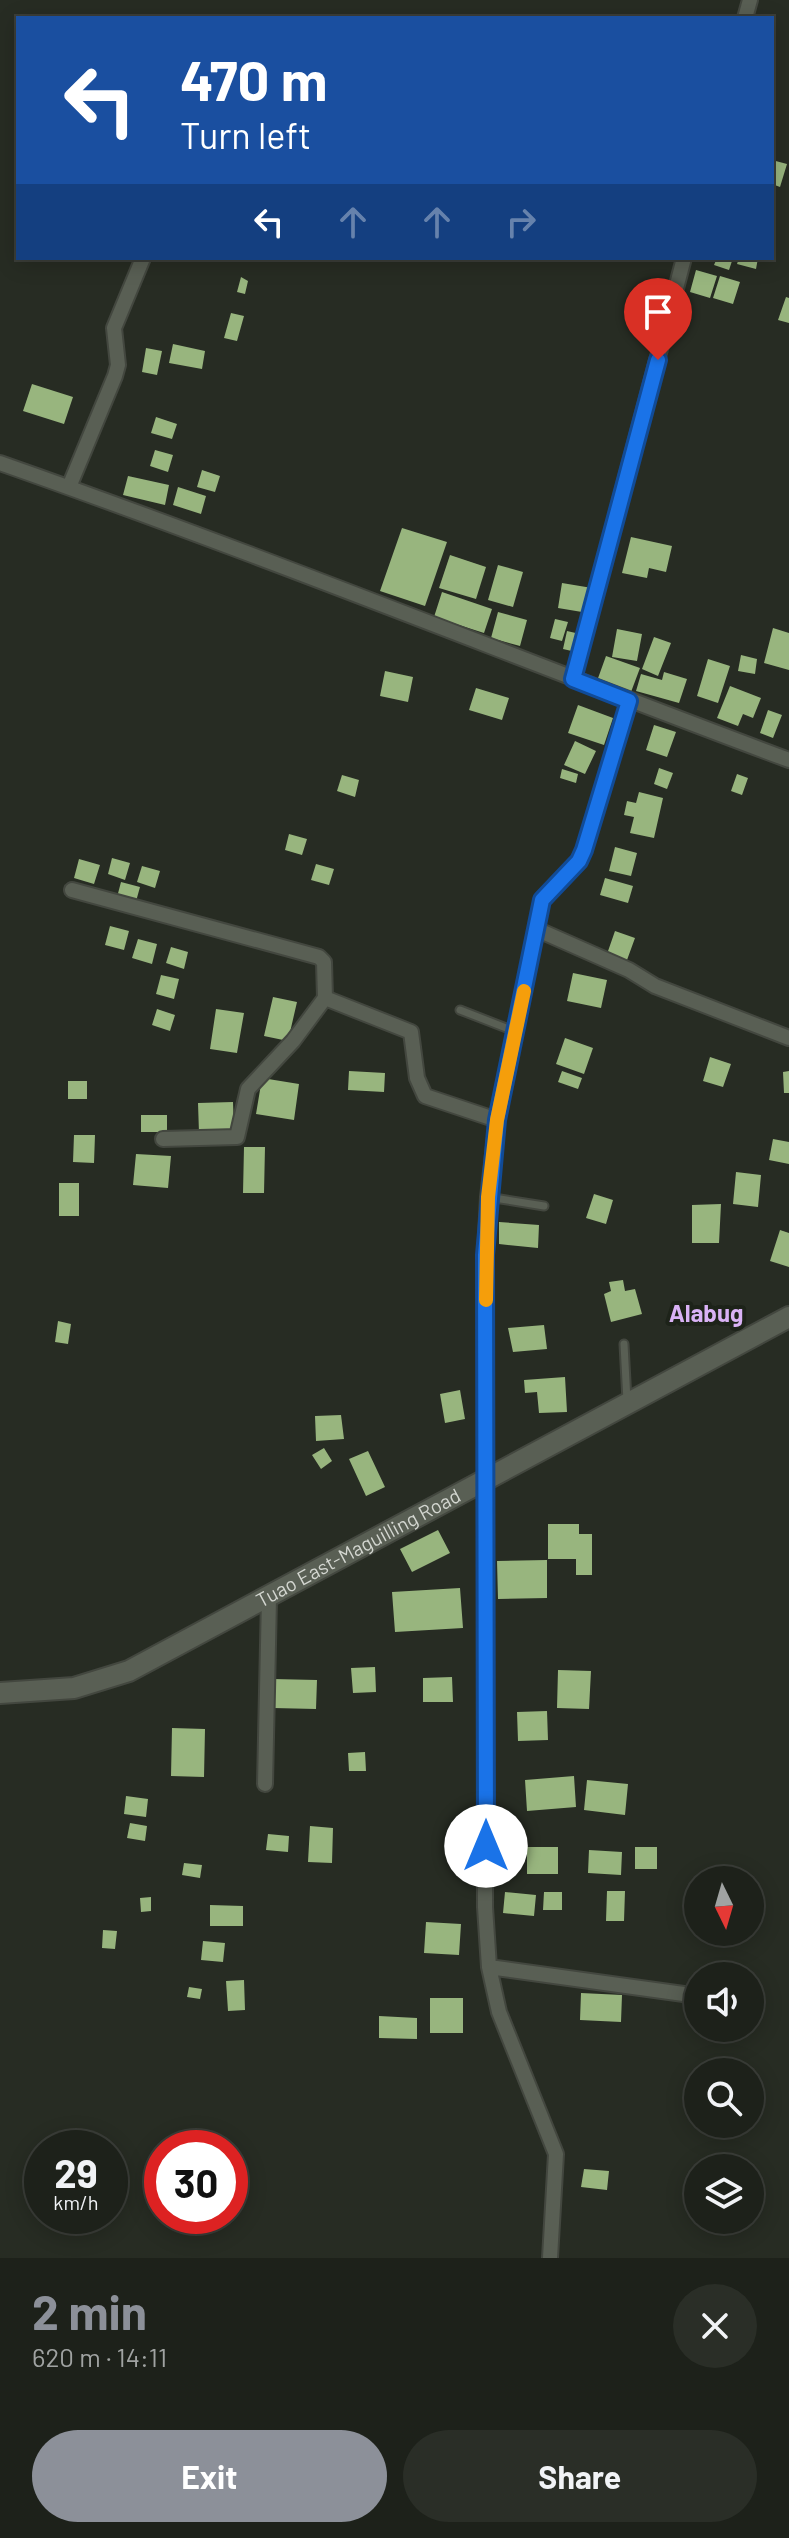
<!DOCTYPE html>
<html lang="en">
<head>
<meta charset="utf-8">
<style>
  :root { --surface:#1d211a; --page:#2a2e27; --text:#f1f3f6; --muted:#a0a3a2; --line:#3b3e39; --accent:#8c9099 }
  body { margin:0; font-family:Barlow,sans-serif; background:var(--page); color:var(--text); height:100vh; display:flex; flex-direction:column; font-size:30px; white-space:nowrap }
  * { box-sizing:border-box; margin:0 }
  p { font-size:26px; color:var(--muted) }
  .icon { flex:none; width:44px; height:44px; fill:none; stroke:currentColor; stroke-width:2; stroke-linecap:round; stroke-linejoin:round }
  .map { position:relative; height:2258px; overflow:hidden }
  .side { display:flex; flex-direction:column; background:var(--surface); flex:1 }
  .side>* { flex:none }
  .banner { position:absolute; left:16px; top:16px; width:758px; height:244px; border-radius:0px; box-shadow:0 4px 20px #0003,0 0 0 2px var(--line); background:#1a4fa0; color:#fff; overflow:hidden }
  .needle { width:52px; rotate:175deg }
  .buttons { position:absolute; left:684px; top:1866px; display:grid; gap:16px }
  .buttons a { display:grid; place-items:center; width:80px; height:80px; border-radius:50%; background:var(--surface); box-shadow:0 4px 20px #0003,0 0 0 2px var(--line); font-size:40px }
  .speed { position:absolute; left:24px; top:2130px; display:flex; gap:16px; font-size:40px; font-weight:700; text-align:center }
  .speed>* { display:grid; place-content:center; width:104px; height:104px; border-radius:50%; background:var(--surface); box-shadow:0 4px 20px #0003,0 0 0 2px var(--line); line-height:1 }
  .speed small { font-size:20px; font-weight:400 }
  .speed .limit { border:12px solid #d22; background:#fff; color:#111 }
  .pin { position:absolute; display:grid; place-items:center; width:68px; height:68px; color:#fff; margin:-82px -34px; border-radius:50% 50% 50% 0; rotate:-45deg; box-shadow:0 0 8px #0007 }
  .pin .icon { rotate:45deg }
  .me { position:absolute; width:88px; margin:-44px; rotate:0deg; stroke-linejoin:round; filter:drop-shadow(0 0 6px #0008) }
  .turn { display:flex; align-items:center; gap:28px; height:168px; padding:0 32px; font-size:36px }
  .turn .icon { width:104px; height:104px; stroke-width:2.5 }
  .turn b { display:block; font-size:56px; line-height:68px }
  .lanes { display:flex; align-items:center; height:76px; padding:0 32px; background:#0003; justify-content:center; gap:40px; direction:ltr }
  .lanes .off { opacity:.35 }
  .round { display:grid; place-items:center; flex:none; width:84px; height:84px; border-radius:42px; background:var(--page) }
  .summary { display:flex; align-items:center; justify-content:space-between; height:136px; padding:0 32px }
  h1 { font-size:48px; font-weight:700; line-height:60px; color:var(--accent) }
  .action { display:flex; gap:16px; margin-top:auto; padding:16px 32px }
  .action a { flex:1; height:92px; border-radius:48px; background:var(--accent); color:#fff; font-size:32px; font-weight:700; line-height:92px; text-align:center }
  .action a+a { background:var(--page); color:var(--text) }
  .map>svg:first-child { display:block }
  .building { fill:#98b57e }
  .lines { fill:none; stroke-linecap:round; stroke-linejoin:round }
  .lane-casing { stroke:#43473f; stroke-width:11 }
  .street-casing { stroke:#43473f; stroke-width:18 }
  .secondary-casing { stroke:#43473f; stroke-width:24 }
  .lane { stroke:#595f54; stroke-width:7 }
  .street { stroke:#595f54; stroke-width:14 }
  .secondary { stroke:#595f54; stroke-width:20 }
  .route-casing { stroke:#114b97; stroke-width:20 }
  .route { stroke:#1a73e8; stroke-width:14 }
  .slow { stroke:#f59e0b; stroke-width:14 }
  .labels { text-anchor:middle; stroke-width:8; stroke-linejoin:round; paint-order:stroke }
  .street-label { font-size:20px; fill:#d3d6d0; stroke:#1d2319 }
  .quarter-label { font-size:24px; font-weight:bold; fill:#d9b2f5; stroke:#1d2319 }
</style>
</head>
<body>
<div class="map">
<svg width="789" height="2258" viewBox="0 0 789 2258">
  <rect width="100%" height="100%" fill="#272c23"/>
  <path class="building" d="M 772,160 L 787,164 L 780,187 L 772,184 Z
    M 717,258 L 733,258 L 729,270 L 714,265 Z
    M 739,258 L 758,258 L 756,269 L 737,264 Z
    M 696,270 L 717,276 L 710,298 L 690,292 Z
    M 720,276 L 740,282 L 733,304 L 713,298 Z
    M 241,277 L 248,281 L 245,294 L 237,292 Z
    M 786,297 L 789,298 L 789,323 L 778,320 Z
    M 231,313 L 244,316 L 237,341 L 224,338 Z
    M 173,344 L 205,351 L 202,369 L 169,363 Z
    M 146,348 L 162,351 L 157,375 L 142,372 Z
    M 32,384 L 73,397 L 64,424 L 23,411 Z
    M 156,417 L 177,424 L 172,439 L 151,433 Z
    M 155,450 L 173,455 L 168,472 L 150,466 Z
    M 202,470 L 220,476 L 215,492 L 197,487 Z
    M 128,476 L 169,485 L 165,505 L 123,495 Z
    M 178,487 L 206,496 L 201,514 L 173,505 Z
    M 402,528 L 447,542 L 425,606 L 380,591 Z
    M 631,537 L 672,546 L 666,572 L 649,568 L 647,578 L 622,573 Z
    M 450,555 L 486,567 L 476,599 L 439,588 Z
    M 498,565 L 523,572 L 513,607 L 488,600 Z
    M 562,583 L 592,588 L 588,613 L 558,608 Z
    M 442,592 L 492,609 L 484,633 L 434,617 Z
    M 498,612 L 527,620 L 520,646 L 491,638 Z
    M 555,619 L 568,622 L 562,641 L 550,638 Z
    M 773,628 L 789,633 L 789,670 L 764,663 Z
    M 617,629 L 642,634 L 637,661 L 612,657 Z
    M 567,631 L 580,634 L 576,652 L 563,649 Z
    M 654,637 L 671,643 L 658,676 L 642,669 Z
    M 741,655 L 757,659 L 755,674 L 738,671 Z
    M 606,656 L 640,668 L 631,692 L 597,681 Z
    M 708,659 L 730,666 L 718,703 L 697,696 Z
    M 385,671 L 413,677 L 408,702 L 380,696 Z
    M 664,672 L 687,679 L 679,703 L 636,691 L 641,674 L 662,680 Z
    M 730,686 L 761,698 L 753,718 L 743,714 L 738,726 L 717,718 Z
    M 476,688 L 509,698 L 502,720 L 469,710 Z
    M 578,705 L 613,718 L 604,745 L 568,733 Z
    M 768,710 L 782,715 L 773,738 L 760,733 Z
    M 654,725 L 676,732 L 667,757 L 646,750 Z
    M 575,741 L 596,751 L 585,774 L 564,765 Z
    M 659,768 L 673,773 L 667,789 L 654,784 Z
    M 562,769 L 578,774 L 576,783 L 560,778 Z
    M 737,774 L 748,778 L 742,795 L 731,791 Z
    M 342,775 L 359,780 L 355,797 L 337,791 Z
    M 639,792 L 663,798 L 654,838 L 630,833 L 634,817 L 624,815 L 627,801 L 636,803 Z
    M 289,834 L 307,839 L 302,855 L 285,850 Z
    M 615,847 L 637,853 L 631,876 L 609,871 Z
    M 112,858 L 130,863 L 125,880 L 108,874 Z
    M 79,859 L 100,865 L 94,884 L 74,878 Z
    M 316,864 L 334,869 L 329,885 L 311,880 Z
    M 142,866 L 160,871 L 155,888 L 137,882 Z
    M 605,878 L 633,886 L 628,903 L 600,895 Z
    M 121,882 L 140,887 L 135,905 L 116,901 Z
    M 110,926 L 129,931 L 124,950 L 105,945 Z
    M 615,931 L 635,938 L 627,960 L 607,954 Z
    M 138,939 L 157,944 L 152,964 L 132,958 Z
    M 171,947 L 188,952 L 184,969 L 166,963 Z
    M 573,973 L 607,980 L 601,1008 L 567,1001 Z
    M 161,975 L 179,979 L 174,999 L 156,994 Z
    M 273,997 L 297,1002 L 288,1041 L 264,1036 Z
    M 157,1009 L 175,1015 L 170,1031 L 152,1025 Z
    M 216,1009 L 244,1013 L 237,1053 L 210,1049 Z
    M 565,1038 L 593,1048 L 584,1074 L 556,1064 Z
    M 710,1057 L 731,1064 L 723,1087 L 703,1081 Z
    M 349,1071 L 385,1073 L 384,1092 L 348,1090 Z
    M 562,1071 L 582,1078 L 578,1089 L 558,1082 Z
    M 789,1071 L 789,1093 L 784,1093 L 783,1072 Z
    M 262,1078 L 299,1084 L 294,1120 L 256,1114 Z
    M 68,1081 L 87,1081 L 87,1099 L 68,1099 Z
    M 233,1102 L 234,1132 L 199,1133 L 198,1103 Z
    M 141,1115 L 167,1115 L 167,1132 L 141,1132 Z
    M 74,1135 L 95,1135 L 94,1163 L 73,1162 Z
    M 773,1139 L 789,1142 L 789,1164 L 769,1160 Z
    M 244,1147 L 265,1147 L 264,1193 L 243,1193 Z
    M 136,1154 L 171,1156 L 168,1188 L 133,1185 Z
    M 736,1172 L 761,1175 L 758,1207 L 733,1204 Z
    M 59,1183 L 79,1183 L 79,1216 L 59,1216 Z
    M 594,1194 L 613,1200 L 606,1224 L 586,1218 Z
    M 721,1204 L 719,1243 L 692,1243 L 692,1205 Z
    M 499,1222 L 539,1225 L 538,1248 L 499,1244 Z
    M 780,1230 L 789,1233 L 789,1267 L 770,1261 Z
    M 623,1280 L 625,1291 L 635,1289 L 642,1314 L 611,1322 L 604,1294 L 611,1291 L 609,1282 Z
    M 58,1321 L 71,1324 L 68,1344 L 55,1342 Z
    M 544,1325 L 547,1349 L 513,1352 L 508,1328 Z
    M 565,1377 L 567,1412 L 539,1413 L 537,1392 L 525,1393 L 524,1380 Z
    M 460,1390 L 465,1419 L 445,1423 L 440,1394 Z
    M 341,1415 L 344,1439 L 316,1441 L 315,1416 Z
    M 324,1448 L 332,1461 L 321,1469 L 312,1455 Z
    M 368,1451 L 385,1487 L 366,1496 L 349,1459 Z
    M 548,1524 L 579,1524 L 579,1534 L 592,1534 L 592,1575 L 576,1575 L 576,1559 L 548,1559 Z
    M 438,1530 L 450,1553 L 412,1572 L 400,1549 Z
    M 547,1560 L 547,1598 L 498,1599 L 497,1561 Z
    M 460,1588 L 463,1628 L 395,1632 L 392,1592 Z
    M 375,1667 L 376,1692 L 353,1693 L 351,1668 Z
    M 558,1670 L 591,1671 L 589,1709 L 557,1708 Z
    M 452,1677 L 453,1702 L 423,1702 L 423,1678 Z
    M 273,1679 L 317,1680 L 316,1709 L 273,1708 Z
    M 547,1711 L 548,1740 L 518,1741 L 517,1712 Z
    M 172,1728 L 205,1729 L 204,1777 L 171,1776 Z
    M 365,1752 L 366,1771 L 349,1771 L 348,1753 Z
    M 574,1776 L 576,1807 L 527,1811 L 525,1780 Z
    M 587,1780 L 628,1784 L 625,1815 L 584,1810 Z
    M 126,1796 L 148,1799 L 146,1817 L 124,1814 Z
    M 130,1823 L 147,1826 L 145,1841 L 127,1838 Z
    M 310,1826 L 333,1828 L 332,1863 L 308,1862 Z
    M 268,1834 L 289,1836 L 288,1852 L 266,1850 Z
    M 527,1847 L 558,1847 L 558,1874 L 527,1874 Z
    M 635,1847 L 657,1847 L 657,1869 L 635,1869 Z
    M 589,1850 L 622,1852 L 621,1875 L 588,1873 Z
    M 184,1863 L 202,1865 L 200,1878 L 182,1875 Z
    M 607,1891 L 625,1891 L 624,1921 L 606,1921 Z
    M 505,1892 L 536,1895 L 534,1916 L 503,1913 Z
    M 544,1892 L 562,1892 L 562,1910 L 543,1910 Z
    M 151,1897 L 151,1911 L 141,1912 L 140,1898 Z
    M 210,1905 L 243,1906 L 243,1926 L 210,1926 Z
    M 426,1922 L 461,1924 L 459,1955 L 424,1953 Z
    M 103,1930 L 117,1931 L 115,1949 L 102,1948 Z
    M 203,1941 L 225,1943 L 223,1962 L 201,1960 Z
    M 244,1980 L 245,2010 L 228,2011 L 226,1981 Z
    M 189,1987 L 202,1989 L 200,1999 L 187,1997 Z
    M 581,1993 L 622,1995 L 621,2022 L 580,2020 Z
    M 430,1998 L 463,1998 L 463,2033 L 430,2033 Z
    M 379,2016 L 417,2018 L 417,2039 L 379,2038 Z
    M 584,2169 L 609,2171 L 607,2190 L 581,2187 Z"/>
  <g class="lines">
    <g class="lane-casing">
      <path id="lane" d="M 460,1010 L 514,1031
        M 488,1197 L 544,1206
        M 624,1344 L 627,1401"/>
    </g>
    <g class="street-casing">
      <path id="street" d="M 745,18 L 750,0
        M 0,463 C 265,556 526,662 789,760
        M 69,487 L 115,376 L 118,365 L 114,328 L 143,258
        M 573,679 L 684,258
        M 72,890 L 319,957 L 324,962 L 325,998 L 411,1032 L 417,1078 L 425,1096 L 497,1120
        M 536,929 L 629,970 L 655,986 L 789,1038
        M 163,1139 L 237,1137 L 248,1089 L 293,1041 L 325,998
        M 265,1784 L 269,1598
        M 489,1967 L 698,1996
        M 550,2258 L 556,2154 L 499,2012 L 489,1967 L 485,1907 L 485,1255 L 488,1197 L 497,1120 L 542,900 L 579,861 L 584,850 L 629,701"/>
    </g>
    <g class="secondary-casing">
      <g id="secondary">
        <path id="s1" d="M 0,1693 L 74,1688 L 129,1671 L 789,1317"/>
      </g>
    </g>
    <use href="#lane" class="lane"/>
    <use href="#street" class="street"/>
    <use href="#secondary" class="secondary"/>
  </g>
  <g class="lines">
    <g class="route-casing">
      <path id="route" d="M 486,1846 L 485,1255 L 497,1120 L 542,900 L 579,861 L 584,850 L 629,701 L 573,679 L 658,360"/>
    </g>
    <use href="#route" class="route"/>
    <path class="slow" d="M 486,1300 L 488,1197 L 497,1120 L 524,991"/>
  </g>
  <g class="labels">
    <g class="street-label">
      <text dy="7" stroke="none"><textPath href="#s1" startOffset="392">Tuao East-Maguilling Road</textPath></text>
    </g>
    <g class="quarter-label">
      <text x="706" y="1322">Alabug</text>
    </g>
  </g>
</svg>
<div class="buttons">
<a><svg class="needle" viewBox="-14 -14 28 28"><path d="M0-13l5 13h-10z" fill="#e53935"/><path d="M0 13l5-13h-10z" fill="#a0a3a2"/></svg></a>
<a><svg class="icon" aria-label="sound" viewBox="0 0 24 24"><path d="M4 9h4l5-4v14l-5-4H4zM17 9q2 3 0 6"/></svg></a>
<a><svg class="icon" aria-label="search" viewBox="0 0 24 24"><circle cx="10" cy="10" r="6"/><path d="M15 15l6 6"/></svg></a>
<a><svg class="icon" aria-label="layers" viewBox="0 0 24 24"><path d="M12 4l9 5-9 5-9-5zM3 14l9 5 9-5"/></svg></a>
</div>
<div class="speed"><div>29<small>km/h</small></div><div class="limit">30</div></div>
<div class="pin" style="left:658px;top:360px;background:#d93025"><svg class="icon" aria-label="arrive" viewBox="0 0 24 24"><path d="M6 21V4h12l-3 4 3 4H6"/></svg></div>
<svg class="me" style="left:486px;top:1846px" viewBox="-20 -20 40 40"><circle r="19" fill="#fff"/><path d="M0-13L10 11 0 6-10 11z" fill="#1a73e8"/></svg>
<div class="banner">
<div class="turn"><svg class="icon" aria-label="left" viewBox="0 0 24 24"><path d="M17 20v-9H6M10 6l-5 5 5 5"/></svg><div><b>470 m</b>Turn left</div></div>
<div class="lanes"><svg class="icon" aria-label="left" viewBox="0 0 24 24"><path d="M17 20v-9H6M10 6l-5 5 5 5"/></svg><svg class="icon off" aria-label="ahead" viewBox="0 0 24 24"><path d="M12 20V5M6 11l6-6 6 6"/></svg><svg class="icon off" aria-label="ahead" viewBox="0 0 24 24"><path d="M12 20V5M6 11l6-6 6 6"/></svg><svg class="icon off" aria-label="right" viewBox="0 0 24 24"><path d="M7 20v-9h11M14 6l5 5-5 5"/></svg></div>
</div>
</div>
<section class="side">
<div class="summary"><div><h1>2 min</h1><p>620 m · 14:11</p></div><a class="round"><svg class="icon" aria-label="close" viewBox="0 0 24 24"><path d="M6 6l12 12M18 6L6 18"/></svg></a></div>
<div class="action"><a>Exit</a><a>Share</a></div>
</section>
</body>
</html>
